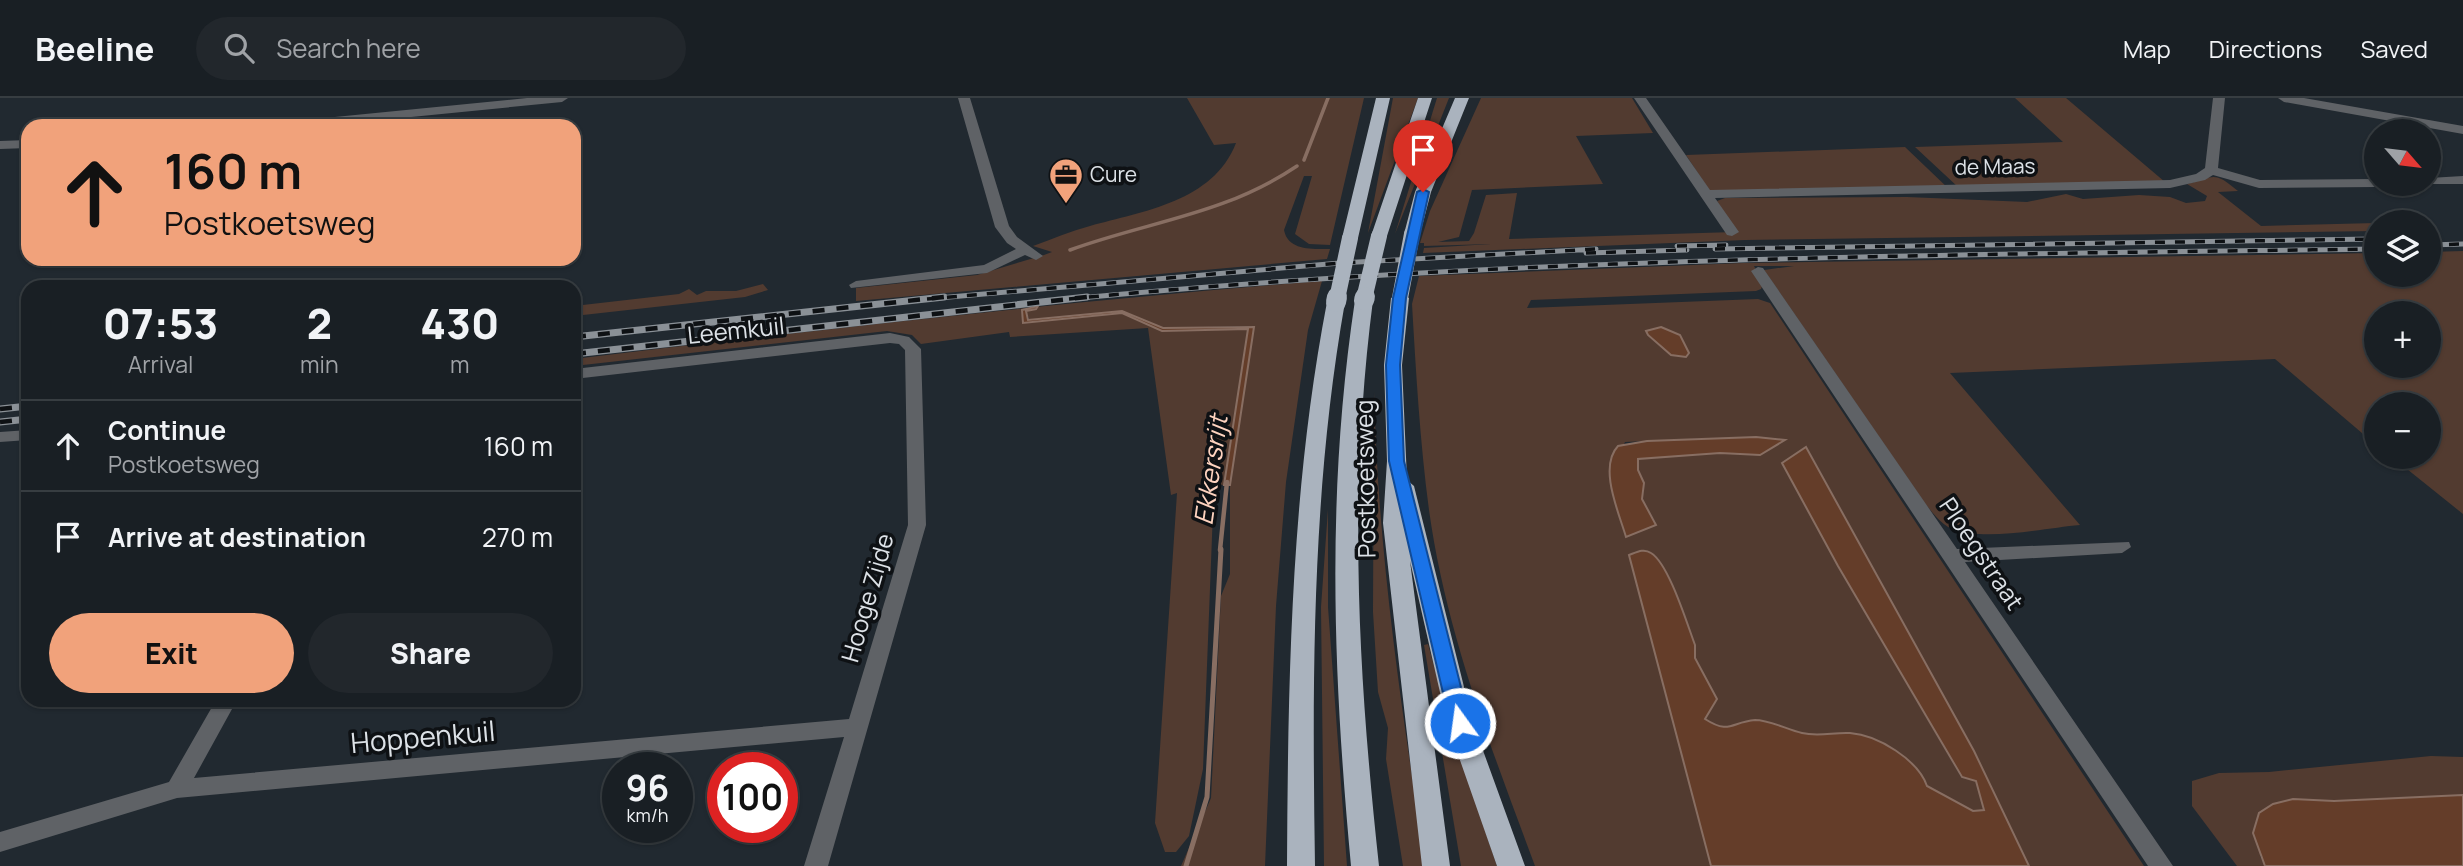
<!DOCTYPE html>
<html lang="en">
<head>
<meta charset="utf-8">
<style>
  :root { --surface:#191f24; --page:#22272c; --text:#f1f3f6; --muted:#9fa2a6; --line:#373d41; --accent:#f1a27b }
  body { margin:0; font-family:Manrope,sans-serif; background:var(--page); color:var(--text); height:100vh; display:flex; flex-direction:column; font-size:26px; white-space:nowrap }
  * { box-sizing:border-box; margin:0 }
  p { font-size:23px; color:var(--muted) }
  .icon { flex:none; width:38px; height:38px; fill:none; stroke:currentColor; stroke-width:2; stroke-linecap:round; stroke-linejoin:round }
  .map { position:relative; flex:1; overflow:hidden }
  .side { position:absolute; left:21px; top:182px; width:560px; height:427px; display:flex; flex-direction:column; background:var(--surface); border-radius:21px; box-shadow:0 2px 5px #0004,0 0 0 2px var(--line) }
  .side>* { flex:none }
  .banner { position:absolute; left:21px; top:21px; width:560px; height:147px; border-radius:21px; box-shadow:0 2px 5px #0004,0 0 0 2px var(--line); background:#f1a27b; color:#111; overflow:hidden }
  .needle { width:46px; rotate:118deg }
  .fabs { position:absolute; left:2364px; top:21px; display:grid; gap:14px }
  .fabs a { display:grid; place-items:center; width:77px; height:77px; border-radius:50%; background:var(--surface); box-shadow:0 2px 5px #0004,0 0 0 2px var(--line); font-size:35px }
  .speed { position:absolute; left:602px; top:654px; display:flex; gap:14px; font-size:35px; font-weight:700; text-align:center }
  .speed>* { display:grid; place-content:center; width:91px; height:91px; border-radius:50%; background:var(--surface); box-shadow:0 2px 5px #0004,0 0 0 2px var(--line); line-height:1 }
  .speed small { font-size:18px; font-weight:400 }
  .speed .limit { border:10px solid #d22; background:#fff; color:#111 }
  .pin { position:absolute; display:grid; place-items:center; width:60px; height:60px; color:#fff; margin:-72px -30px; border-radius:50% 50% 50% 0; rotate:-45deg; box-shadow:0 0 7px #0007 }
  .pin .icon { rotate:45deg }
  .me { position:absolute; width:77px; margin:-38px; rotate:346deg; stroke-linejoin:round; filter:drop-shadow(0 0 5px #0008) }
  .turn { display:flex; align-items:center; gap:24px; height:147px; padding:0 28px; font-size:32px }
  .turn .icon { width:91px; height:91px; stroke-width:2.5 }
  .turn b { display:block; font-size:49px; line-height:60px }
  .eta { display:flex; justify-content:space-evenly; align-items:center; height:119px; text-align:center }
  .eta b { font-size:42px; font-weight:800; line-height:49px }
  .button { display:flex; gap:14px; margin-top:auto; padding:14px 28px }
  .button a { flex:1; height:80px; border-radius:42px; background:var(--accent); color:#111; font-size:28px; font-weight:800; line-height:80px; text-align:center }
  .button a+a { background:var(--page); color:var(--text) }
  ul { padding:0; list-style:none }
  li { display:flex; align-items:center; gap:21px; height:91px; padding:0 28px; border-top:2px solid var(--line) }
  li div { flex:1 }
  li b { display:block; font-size:26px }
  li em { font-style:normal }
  header { display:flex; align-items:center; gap:42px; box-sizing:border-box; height:98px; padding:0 35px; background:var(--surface); border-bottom:2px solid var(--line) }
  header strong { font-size:33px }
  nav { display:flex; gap:38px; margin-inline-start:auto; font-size:24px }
  .search { width:490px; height:63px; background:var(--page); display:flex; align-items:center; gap:18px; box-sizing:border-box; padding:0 24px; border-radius:38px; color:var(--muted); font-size:26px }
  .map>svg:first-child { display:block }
  .green { fill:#523b30; fill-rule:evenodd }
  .water { fill:#643d29; stroke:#886e62; stroke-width:2 }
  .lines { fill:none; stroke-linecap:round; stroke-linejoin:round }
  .stream-far2 { stroke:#886e62; stroke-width:3.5 }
  .stream-far1 { stroke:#886e62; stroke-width:4.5 }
  .stream { stroke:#886e62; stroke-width:5 }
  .minor { fill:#5f6266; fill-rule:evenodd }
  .highway { fill:#aab3be; fill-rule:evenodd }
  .rail-far1-casing { stroke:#8b9197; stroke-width:5 }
  .rail-casing { stroke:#8b9197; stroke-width:7 }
  .rail-far1 { stroke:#0e1114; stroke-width:3.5; stroke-dasharray:10; stroke-linecap:butt }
  .rail { stroke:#0e1114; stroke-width:4.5; stroke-dasharray:12; stroke-linecap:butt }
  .highway-bridge-far1 { stroke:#aab3be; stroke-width:16 }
  .highway-bridge { stroke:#aab3be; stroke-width:20 }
  .route { fill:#1a73e8; stroke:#114b97; stroke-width:2 }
  .labels { text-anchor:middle; stroke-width:7; stroke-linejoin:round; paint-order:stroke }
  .far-street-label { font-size:21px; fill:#dde2e7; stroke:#0e1114 }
  .far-poi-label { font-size:21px; fill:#dde2e7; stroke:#0e1114; text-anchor:start }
  .street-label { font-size:24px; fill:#dde2e7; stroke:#0e1114 }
  .water-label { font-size:26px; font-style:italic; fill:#fed3bf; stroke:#0e1114 }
  .near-street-label { font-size:28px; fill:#dde2e7; stroke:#0e1114 }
</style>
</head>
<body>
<header>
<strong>Beeline</strong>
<div class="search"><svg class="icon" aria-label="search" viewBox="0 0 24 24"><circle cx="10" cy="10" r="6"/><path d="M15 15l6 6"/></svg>Search here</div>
<nav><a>Map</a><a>Directions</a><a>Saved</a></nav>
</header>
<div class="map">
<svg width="2463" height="768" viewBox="0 0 2463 768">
  <rect width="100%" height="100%" fill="#212930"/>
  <path class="green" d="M 1187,0 L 1364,0 L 1330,147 L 1309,146 L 1295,136 L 1312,78 L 1304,78 L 1284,132 C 1288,153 1313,151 1330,151 L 1327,161 L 856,203 L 856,190 L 977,177 L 1044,157 L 1052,154 L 1033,148 C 1052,141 1071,133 1090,128 C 1143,113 1213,104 1236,45 L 1214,47 Z
    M 1393,0 L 1418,0 L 1368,135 Z
    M 1437,0 L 1449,0 L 1395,136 Z
    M 1481,0 L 1632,0 L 1653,35 L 1576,38 L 1603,86 L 1472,92 L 1459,139 L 1438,144 L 1469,143 L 1474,135 L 1486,97 L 1517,95 L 1509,141 L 1734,134 L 1717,103 L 1725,100 L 1907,99 L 2027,104 L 2066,96 L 2083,101 L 2139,97 L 2170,99 L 2186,105 L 2205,103 L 2207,98 L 2187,86 C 2215,79 2213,72 2238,93 L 2218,94 L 2261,128 L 2376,125 L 2376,133 L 1745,142 L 1423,155 L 1424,150 L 1491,146 L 1424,148 L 1424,145 L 1420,145 L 1430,113 Z
    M 2015,0 L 2066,0 L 2165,84 L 1958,89 L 1915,49 L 2063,44 Z
    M 1905,49 L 1950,92 L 1723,95 L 1709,92 L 1686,57 Z
    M 2463,153 L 2463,416 L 2392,359 L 2429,359 L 2429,306 L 2376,306 L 2376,347 L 2275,261 L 1950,275 L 2080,427 C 2045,430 1988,443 1955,432 C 1942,428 1935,417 1926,407 L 1764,172 L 1794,168 L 1754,168 L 1763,186 L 1761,191 L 1756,193 L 1531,202 L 1527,210 L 1758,201 L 1770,205 L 2144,768 L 2029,768 L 1974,653 L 1810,355 L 1782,365 L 1838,468 L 1961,679 L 1976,683 L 1984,712 L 1973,713 L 1927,688 C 1918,662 1877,637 1850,635 C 1834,634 1818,639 1802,635 C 1788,632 1769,621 1755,622 C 1731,624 1729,637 1704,621 L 1717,601 L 1695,560 L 1695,547 L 1663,470 L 1652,455 L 1629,457 L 1711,768 L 1535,768 C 1492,652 1446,535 1429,412 C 1420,344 1416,275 1412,206 L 1419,178 L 1743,165 L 2376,155 L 2376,177 L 2429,177 L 2429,154 ZM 2376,215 L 2429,215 L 2429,268 L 2376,268 ZM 1712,340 L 1773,340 L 1760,357 L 1720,355 L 1638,361 L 1638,372 L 1644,391 L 1642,401 L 1656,425 L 1610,374 L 1625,344 Z
    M 1322,183 L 1308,232 L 1286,384 L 1276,508 L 1265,768 L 1181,768 L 1211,700 L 1221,498 L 1230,476 L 1230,387 L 1254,228 L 1163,230 L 1122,213 L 1030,223 L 1026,213 L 1036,211 L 1036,208 L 1022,212 L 1024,225 L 1122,215 L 1162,233 L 1248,231 L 1224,387 L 1214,387 L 1203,671 L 1189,738 L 1176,754 L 1165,754 L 1155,725 L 1177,395 L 1171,397 L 1148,230 L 1010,239 L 1009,234 L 921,246 L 912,237 L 887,233 L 574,268 L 574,261 C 823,231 1072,203 1322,183 Z
    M 763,186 L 768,192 L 745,199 L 574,218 L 574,208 L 679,196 L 689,191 L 697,197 L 706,193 L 736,193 Z
    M 1374,294 C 1378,453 1401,611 1426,768 L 1403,768 L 1386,661 L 1388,630 L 1378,594 L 1373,514 Z
    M 1328,411 L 1328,509 L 1347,768 L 1324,768 L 1321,509 Z
    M 1428,546 L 1450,628 L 1497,768 L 1461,768 L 1424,547 Z
    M 2431,658 L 2463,659 L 2463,697 L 2334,703 L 2293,701 L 2260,758 L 2265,768 L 2237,768 L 2192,708 L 2192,683 L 2219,675 L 2269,674 Z"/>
  <path class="water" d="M 1038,208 L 1036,211 L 1026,213 L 1028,222 L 1122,213 L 1163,230 L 1254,229 L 1230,387 L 1224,387 L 1248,231 L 1162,233 L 1122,215 L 1023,225 L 1022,212 Z
    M 1661,229 L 1680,237 L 1689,255 L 1686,259 L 1671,257 L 1648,237 L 1646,233 Z
    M 1756,339 L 1785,342 L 1760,357 L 1720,355 L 1638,361 L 1638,372 L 1644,385 L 1642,401 L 1656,427 L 1626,439 C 1619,415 1598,369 1618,348 L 1647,343 Z
    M 1806,349 L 1974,653 L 2029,768 L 1711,768 L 1629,457 C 1637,454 1644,450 1651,455 C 1669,466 1687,526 1695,547 L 1695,560 L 1717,601 L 1705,621 C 1730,637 1731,624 1755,622 C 1770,622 1788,632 1802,635 C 1819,639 1834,634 1850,635 C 1878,637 1918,662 1927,688 L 1973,713 L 1984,712 L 1976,683 L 1962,679 L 1838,468 L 1782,365 Z
    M 2463,697 L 2463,768 L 2265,768 L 2253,735 L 2259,715 L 2273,706 L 2293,701 L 2334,703 Z"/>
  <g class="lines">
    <path class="stream-far2" d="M 1304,62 L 1328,0
      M 1070,152 C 1150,123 1224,117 1297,68"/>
    <path class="stream-far1" d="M 1220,452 L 1227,384"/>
    <path class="stream" d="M 1186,768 L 1207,699 L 1221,451"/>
    <path class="minor" d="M 527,0 L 568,0 L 562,4 L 320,28 L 278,28 L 284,24 Z
      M 958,0 L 970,0 L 1009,128 L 1017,139 L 1043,158 L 1036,162 L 1025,157 L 987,175 L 851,190 L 849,187 L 856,183 L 984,167 L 1016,151 L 1007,145 L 995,129 Z
      M 1634,0 L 1646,0 L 1710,92 L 2170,82 L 2196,76 L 2205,70 L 2213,0 L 2225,0 L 2218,70 L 2260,82 L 2376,81 L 2376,86 L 2382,86 L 2376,89 L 2259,90 L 2213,77 L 2205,82 L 2170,90 L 1715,100 L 1739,134 L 1732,138 L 1727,137 Z
      M 2278,0 L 2304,0 L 2463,28 L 2463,36 L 2284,4 Z
      M 28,42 L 28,50 L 0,51 L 0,43 Z
      M 2463,78 L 2463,86 L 2424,86 L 2429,86 L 2429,80 Z
      M 1758,169 L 1763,170 L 1957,451 L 2129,444 L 2131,449 L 2122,455 L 1965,464 L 2173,768 L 2148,768 L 1751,173 Z
      M 890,235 L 909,239 L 921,251 L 926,427 L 828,768 L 804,768 L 844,639 L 177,700 L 0,754 L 0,734 L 169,684 L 216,602 L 237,602 L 194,680 L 849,621 L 908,427 L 905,252 L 899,246 L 890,245 L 574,281 L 574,271 Z
      M 28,332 L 28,342 L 0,344 L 0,334 Z"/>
    <path class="highway" d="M 1376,0 L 1390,0 L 1358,140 L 1350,145 L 1342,140 Z
      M 1418,0 L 1432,0 L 1387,138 L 1379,143 L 1373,142 L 1371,138 Z
      M 1455,0 L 1469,0 L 1431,94 L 1420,136 L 1412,141 L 1406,140 L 1404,136 L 1415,94 Z
      M 1400,195 L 1409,200 L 1402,267 L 1407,382 L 1414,388 L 1473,625 L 1525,768 L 1497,768 L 1447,625 L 1410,463 L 1450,768 L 1422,768 L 1383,425 L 1387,363 L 1384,267 L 1391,200 Z
      M 1364,197 L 1373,202 C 1348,396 1358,574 1379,768 L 1351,768 C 1333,574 1326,396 1355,202 Z
      M 1336,199 L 1345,204 C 1312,391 1312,578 1315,768 L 1287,768 C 1288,578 1291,391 1327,204 Z"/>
    <g class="rail-far1-casing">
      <path id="rail-far1" d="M 2429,147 L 2463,146
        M 1677,148 L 1726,147
        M 1715,151 L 2376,141
        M 1586,155 L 1687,152
        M 927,201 L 1340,165 L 1596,151
        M 1069,201 C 1504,159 1939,157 2376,151"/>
    </g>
    <g class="rail-casing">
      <path id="rail" d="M 574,239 L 944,199
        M 574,256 L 1087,199
        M 0,311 L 28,308
        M 0,324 L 28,321"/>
    </g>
    <use href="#rail-far1" class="rail-far1"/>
    <use href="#rail" class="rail"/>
    <path class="highway-bridge-far1" d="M 1400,200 L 1412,136
      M 1337,201 L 1350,140
      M 1364,201 L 1379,138"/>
    <path class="highway-bridge" d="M 1364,202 L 1365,199
      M 1336,204 L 1337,199"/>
  </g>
  <path class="route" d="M 1423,91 L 1429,94 L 1406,200 L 1400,267 L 1404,363 L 1470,625 L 1467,630 L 1453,630 L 1450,625 L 1389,363 L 1386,267 L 1393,200 L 1417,94 Z"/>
  <defs>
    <g id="office-pin" transform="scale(1.75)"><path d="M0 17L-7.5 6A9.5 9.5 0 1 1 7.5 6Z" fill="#f1a27b" stroke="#0e1114"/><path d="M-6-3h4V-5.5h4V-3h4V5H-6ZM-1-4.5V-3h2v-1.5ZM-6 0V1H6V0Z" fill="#111"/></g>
  </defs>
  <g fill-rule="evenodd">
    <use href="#office-pin" x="1066" y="77"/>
  </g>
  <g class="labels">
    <g class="far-street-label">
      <text transform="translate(1995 69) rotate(-1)" y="7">de Maas</text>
    </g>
    <g class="far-poi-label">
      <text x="1090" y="84">Cure</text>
    </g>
    <g class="street-label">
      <text transform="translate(736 233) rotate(-6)" y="8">Leemkuil</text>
      <text transform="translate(1366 381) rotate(-91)" y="8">Postkoetsweg</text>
      <text transform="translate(1981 456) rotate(56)" y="8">Ploegstraat</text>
      <text transform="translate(868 500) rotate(-74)" y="8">Hooge Zijde</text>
    </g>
    <g class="water-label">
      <text transform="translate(1211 372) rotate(-82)" y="9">Ekkersrijt</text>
    </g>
    <g class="near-street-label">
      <text transform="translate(423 639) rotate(-5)" y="10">Hoppenkuil</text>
    </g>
  </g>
</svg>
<div class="fabs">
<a><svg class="needle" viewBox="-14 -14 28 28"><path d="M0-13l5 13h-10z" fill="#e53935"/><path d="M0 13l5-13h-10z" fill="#9fa2a6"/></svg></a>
<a><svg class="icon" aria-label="layers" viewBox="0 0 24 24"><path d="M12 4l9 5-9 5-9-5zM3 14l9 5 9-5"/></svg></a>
<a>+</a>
<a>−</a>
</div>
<div class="speed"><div>96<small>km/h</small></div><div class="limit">100</div></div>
<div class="pin" style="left:1423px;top:94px;background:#d93025"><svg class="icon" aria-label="arrive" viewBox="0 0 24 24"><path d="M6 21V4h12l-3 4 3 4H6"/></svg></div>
<svg class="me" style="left:1460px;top:625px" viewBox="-20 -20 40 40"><circle r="17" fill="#1a73e8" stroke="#fff" stroke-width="3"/><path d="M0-11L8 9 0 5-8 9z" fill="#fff"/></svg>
<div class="banner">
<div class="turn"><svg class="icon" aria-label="ahead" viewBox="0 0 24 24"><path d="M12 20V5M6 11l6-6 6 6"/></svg><div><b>160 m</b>Postkoetsweg</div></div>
</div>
<section class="side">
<div class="eta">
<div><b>07:53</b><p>Arrival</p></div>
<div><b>2</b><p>min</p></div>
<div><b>430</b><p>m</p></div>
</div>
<ul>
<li><svg class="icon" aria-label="ahead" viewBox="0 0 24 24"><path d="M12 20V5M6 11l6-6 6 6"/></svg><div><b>Continue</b><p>Postkoetsweg</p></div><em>160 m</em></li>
<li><svg class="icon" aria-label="arrive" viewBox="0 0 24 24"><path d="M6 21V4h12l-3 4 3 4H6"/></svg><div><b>Arrive at destination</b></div><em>270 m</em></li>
</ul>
<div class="button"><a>Exit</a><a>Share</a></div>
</section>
</div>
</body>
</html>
